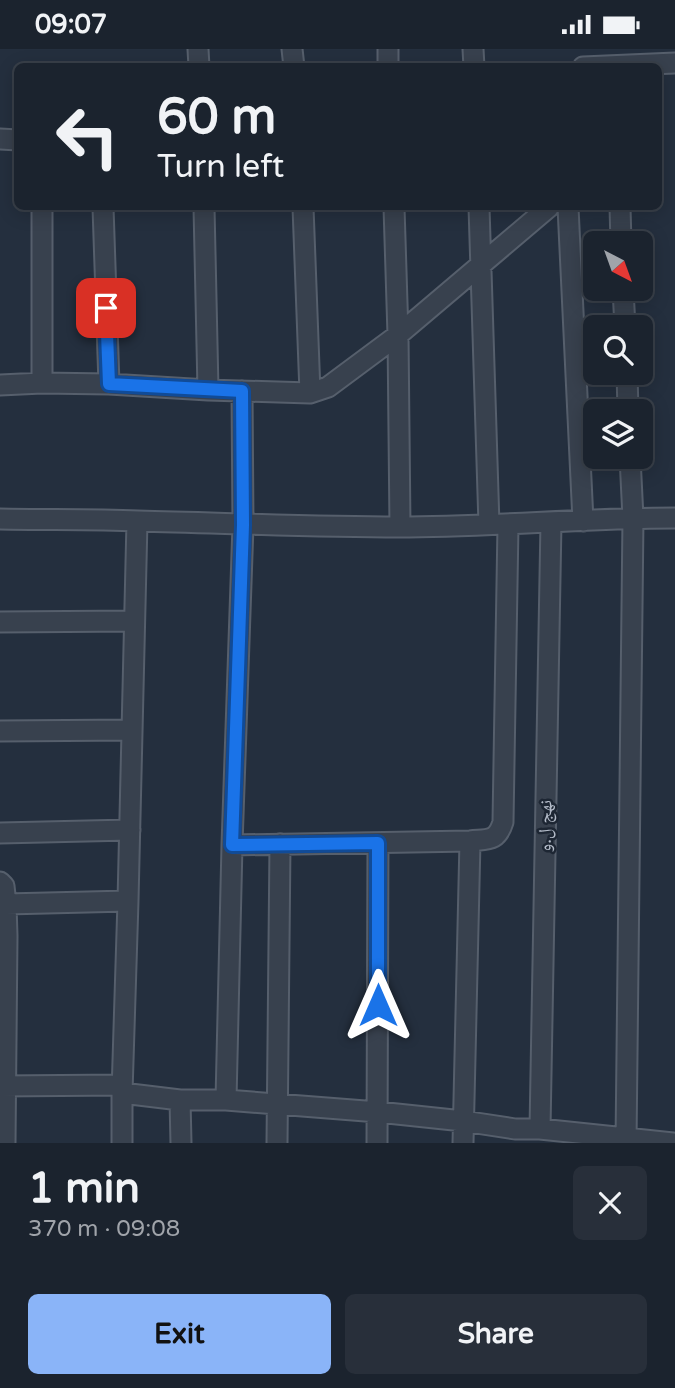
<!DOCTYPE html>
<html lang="en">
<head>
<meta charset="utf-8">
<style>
  :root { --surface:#1b232e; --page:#282f3a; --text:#f1f3f6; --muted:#a0a4aa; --line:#39404a; --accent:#8ab4f8 }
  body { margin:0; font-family:"Varela Round","Noto Naskh Arabic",sans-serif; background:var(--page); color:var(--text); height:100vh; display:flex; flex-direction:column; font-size:26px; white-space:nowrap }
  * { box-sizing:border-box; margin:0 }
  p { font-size:23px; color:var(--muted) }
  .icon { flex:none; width:38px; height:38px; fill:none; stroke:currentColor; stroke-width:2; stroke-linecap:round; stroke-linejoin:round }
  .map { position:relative; height:1094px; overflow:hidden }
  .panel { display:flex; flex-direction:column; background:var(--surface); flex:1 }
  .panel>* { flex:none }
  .top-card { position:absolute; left:14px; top:14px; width:648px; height:147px; border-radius:10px; box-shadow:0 4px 18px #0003,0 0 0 2px var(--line); background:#1b232e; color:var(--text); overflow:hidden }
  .needle { width:46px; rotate:139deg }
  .fabs { position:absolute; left:583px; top:182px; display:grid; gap:14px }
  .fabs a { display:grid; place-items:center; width:70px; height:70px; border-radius:10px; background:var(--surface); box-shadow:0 4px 18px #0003,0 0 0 2px var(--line); font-size:35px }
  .pin { position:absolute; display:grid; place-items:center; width:60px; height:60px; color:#fff; margin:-30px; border-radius:14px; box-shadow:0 4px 10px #0006 }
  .me { position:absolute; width:77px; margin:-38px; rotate:0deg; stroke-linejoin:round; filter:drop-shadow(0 0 5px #0008) }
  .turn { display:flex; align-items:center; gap:24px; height:147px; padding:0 28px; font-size:32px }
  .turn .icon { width:91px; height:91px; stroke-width:2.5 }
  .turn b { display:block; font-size:49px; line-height:60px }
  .round { display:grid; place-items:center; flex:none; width:74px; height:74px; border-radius:10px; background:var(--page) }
  .summary { display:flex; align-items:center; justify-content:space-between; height:119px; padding:0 28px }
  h1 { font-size:42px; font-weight:700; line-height:52px }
  .action { display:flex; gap:14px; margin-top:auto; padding:14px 28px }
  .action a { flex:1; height:80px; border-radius:10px; background:var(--accent); color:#111; font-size:28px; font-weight:700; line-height:80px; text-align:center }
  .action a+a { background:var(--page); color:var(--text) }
  .status { display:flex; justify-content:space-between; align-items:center; height:49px; padding:0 35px; background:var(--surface); direction:ltr }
  .status svg { height:19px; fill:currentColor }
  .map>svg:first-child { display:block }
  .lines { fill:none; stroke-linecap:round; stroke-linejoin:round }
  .minor-casing { stroke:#565f6c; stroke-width:23 }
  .minor { stroke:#38414e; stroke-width:19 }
  .route-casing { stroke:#114b97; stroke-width:18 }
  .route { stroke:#1a73e8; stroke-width:12 }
  .labels { text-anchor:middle; stroke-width:5; stroke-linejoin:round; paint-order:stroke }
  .street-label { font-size:18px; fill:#b4bcc9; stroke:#1d2633 }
</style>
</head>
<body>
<div class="status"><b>09:07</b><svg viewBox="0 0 49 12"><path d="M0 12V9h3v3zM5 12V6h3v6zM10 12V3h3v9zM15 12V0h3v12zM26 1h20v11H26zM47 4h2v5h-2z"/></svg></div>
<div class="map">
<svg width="675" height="1094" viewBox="0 0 675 1094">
  <rect width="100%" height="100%" fill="#242f3e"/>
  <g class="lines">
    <g class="minor-casing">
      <path id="minor" d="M 198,0 L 199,18
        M 292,0 L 294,18
        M 388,0 L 388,18
        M 473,0 L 474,18
        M 583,18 L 675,14
        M 0,90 L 18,91
        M 42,158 L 42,334
        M 103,158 L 109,335
        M 204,158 L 208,341
        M 303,158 L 310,344
        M 394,158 L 398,286 L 400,478
        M 479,158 L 489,476
        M 568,158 L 583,472
        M 620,158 L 621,194
        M 623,240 L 625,278
        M 627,324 L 628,362
        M 0,336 L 42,334 L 109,335 L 208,341 L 310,344 L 328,338 L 398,286 L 549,158
        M 0,470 C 46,471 92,470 138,472 C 225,474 312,478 399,478 C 491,478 583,469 675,469
        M 0,573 L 134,572
        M 0,682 L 132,681
        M 0,784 L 130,781
        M 232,796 L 470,792 C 488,790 497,793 503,773 L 508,476
        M 0,833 L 4,837 L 6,855
        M 0,1037 L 122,1036
        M 122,1044 L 180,1051 L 226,1051 L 378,1063 L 463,1072 L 515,1080 L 540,1080 L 673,1094
        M 180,1051 L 181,1094
        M 226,1051 L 232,796 L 243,476 L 242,342
        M 540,1080 L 551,473
        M 5,1094 L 7,887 L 6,855 L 128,852
        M 122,1094 L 122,1044 L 128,852 L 137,472
        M 277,1094 L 280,795
        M 377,1094 L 378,794
        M 463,1094 L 470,792
        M 626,1094 L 633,469 L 630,408"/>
    </g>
    <use href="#minor" class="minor"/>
  </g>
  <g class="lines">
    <g class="route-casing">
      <path id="route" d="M 106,259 L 109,335 L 242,342 L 243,476 L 232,796 L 378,794 L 378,956"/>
    </g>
    <use href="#route" class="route"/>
  </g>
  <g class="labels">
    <g class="street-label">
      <text transform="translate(545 777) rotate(-89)" y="6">نهج ل.و</text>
    </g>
  </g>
</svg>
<div class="fabs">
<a><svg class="needle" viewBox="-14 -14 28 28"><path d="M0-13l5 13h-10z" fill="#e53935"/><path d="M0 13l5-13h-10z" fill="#a0a4aa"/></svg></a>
<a><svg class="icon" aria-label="search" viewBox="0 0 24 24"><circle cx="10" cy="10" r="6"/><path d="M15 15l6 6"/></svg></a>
<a><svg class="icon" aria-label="layers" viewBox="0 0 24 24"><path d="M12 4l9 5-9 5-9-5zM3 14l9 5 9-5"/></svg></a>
</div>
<div class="pin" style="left:106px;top:259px;background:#d93025"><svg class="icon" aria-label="arrive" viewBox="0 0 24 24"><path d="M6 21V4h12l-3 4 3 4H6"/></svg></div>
<svg class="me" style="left:378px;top:956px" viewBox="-20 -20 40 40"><path d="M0-17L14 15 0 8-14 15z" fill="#1a73e8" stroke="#fff" stroke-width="4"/></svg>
<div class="top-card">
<div class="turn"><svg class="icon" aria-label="left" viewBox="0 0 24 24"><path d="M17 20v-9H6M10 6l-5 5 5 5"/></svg><div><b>60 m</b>Turn left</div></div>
</div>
</div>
<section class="panel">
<div class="summary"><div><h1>1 min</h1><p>370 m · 09:08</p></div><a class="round"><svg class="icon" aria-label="close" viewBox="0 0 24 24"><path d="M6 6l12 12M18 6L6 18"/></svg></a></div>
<div class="action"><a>Exit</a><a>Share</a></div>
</section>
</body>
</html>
